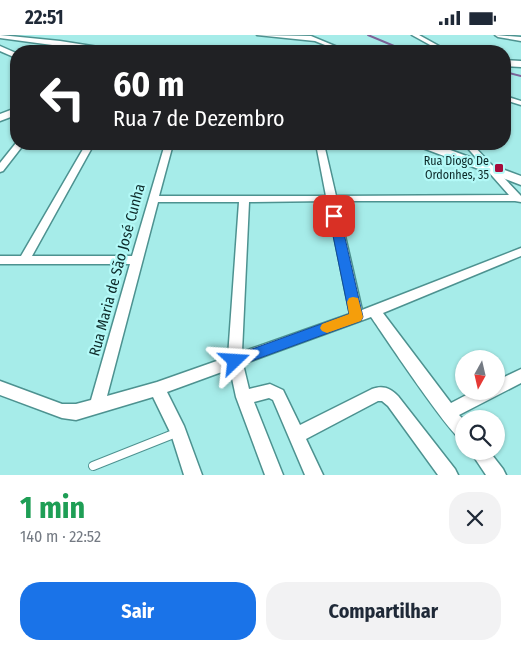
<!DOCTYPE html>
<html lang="pt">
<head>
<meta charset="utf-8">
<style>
  :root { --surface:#fff; --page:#f2f2f3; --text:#1f2937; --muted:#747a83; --accent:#1a73e8 }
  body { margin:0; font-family:"Fira Sans Condensed",sans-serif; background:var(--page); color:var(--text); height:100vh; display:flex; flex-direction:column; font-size:19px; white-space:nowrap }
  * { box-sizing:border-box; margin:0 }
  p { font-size:16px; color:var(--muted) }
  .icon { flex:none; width:28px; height:28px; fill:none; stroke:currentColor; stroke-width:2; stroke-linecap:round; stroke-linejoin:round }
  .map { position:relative; height:440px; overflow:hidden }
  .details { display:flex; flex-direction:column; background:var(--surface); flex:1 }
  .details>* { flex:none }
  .guide { position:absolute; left:10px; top:10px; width:501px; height:105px; border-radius:20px; box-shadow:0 1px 4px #0004; background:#202124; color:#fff; overflow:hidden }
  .needle { width:32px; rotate:188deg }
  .fabs { position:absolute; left:455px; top:315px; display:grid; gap:10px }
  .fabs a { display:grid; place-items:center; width:50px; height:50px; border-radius:50%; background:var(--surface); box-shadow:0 1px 4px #0004; font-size:25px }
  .pin { position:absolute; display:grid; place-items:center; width:42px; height:42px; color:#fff; margin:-21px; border-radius:10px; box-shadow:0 2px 8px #0006 }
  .me { position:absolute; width:55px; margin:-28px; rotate:70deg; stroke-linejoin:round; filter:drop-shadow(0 0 4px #0008) }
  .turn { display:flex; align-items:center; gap:18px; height:105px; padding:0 20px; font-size:22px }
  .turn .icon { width:65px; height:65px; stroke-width:2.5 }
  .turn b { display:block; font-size:35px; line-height:42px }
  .round { display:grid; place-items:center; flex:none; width:52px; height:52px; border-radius:20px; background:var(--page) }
  .overview { display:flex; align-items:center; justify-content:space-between; height:85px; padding:0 20px }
  h1 { font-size:30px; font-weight:700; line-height:38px; color:#1e9e55 }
  .cta { display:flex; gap:10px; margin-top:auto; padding:10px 20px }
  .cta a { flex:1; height:58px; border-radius:20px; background:var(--accent); color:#fff; font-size:20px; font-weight:700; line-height:58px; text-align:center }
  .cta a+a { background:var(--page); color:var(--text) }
  .status { display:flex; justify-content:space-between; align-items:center; height:35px; padding:0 25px; background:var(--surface); direction:ltr }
  .status svg { height:14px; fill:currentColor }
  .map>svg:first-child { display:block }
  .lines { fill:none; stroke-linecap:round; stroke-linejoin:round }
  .stream { stroke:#7c6398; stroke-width:2 }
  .lane-casing { stroke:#4d9290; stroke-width:10 }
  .street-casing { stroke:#4d9290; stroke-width:3 }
  .secondary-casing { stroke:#4d9290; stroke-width:3 }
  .lane { stroke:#fff; stroke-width:8 }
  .street { fill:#fff; fill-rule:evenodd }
  .secondary { fill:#fff; fill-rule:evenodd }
  .route { fill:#1a73e8; stroke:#114b97 }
  .slow { fill:#f59e0b }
  .poi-dot { fill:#a50b3b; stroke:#b3f9f7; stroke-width:2 }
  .labels { text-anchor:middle; stroke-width:4.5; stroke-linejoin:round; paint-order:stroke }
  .far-poi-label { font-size:12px; fill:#0d2a29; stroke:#b3f9f7; text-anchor:end }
  .street-label { font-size:15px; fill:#0d2a29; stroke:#b3f9f7 }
</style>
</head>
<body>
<div class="status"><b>22:51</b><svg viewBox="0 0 49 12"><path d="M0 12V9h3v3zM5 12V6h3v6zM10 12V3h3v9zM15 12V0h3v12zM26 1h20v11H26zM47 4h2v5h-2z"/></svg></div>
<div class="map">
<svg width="521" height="440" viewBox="0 0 521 440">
  <rect width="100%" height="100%" fill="#a6ece9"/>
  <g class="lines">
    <path class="stream" d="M 368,0 L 406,16
      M 505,37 L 521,41"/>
    <g class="lane-casing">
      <path id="lane" d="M 93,431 L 176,398"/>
    </g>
    <g class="street-casing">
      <path id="street" d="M 257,0 L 311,1 L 347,16 L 340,16 L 315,6 Z
        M 412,0 L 419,0 L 448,16 L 441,16 Z
        M 495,0 L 521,2 L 521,6 L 498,2 Z
        M 505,61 L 521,66 L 521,70 L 505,65 Z
        M 16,108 L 24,109 L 3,136 L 0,137 L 0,128 Z
        M 86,109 L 94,109 L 32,221 L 132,221 L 165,109 L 173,109 L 159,161 L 326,161 L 316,109 L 324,109 L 336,161 L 509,160 L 464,109 L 472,109 L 521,161 L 521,167 L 515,166 L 337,166 L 362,275 L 521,213 L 521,221 L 383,278 L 451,368 L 474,356 L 496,356 L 496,346 L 521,334 L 521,348 L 459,380 L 464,385 L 464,407 C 451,402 385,302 371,282 L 243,329 L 249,354 L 270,349 L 283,355 L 300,390 L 372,354 C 383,350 390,353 398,361 L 455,434 L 458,440 L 438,440 L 388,371 L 382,366 L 378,366 L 306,404 L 323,440 L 305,440 L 273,365 L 269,363 L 254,367 L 283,440 L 265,440 L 236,362 L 230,334 L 167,357 L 184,391 L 202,440 L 184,440 L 171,399 L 153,362 L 76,385 L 62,383 L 0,360 L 0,346 L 62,369 L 76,369 L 91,365 L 130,229 L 0,229 L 0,221 L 21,221 ZM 327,166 L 350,279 L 242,317 L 249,167 ZM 158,167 L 239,167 L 228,322 L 157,347 L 107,361 Z
        M 470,416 L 489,416 L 503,434 L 506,440 L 486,440 Z"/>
    </g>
    <g class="secondary-casing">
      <path id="secondary" d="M 0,0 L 60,6 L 111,14 L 115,16 L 97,16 L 0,3 Z
        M 0,11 L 16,18 L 16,23 L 0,16 Z
        M 505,25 L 521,26 L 521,32 L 505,31 Z
        M 16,73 L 16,80 L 0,86 L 0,79 Z
        M 418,109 L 434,109 L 521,141 L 521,150 L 420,112 Z"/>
    </g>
    <use href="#lane" class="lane"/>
    <use href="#street" class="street"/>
    <use href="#secondary" class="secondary"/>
  </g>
  <path class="route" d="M 331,178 L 338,178 L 340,181 L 363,282 L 361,286 L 235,332 L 230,331 L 228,326 L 230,322 L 349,279 L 329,181 Z"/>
  <path class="slow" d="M 353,262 L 358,263 L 363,282 L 361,286 L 327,298 L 322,296 L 320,293 L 322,289 L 349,279 L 347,267 L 349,263 Z"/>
  <rect class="poi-dot" x="494" y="128" width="10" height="10" rx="2.5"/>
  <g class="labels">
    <g class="far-poi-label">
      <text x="489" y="130">Rua Diogo De<tspan x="489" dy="14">Ordonhes, 35</tspan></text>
    </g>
    <g class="street-label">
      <text transform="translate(117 235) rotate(-75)" y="5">Rua Maria de São José Cunha</text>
    </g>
  </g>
</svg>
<div class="fabs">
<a><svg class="needle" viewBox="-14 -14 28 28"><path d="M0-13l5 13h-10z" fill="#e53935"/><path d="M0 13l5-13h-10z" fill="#747a83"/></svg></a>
<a><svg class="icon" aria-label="search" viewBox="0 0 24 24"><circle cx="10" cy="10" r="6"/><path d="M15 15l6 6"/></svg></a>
</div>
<div class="pin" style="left:334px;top:181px;background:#d93025"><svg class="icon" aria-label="arrive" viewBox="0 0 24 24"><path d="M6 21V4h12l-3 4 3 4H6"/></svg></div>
<svg class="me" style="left:235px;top:326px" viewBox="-20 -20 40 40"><path d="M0-17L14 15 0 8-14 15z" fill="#1a73e8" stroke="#fff" stroke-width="4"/></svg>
<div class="guide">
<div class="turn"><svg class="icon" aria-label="left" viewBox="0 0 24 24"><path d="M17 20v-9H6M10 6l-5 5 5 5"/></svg><div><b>60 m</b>Rua 7 de Dezembro</div></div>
</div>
</div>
<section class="details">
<div class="overview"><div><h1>1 min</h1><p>140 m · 22:52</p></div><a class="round"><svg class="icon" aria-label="close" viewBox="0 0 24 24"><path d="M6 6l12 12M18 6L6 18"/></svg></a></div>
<div class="cta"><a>Sair</a><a>Compartilhar</a></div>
</section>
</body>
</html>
